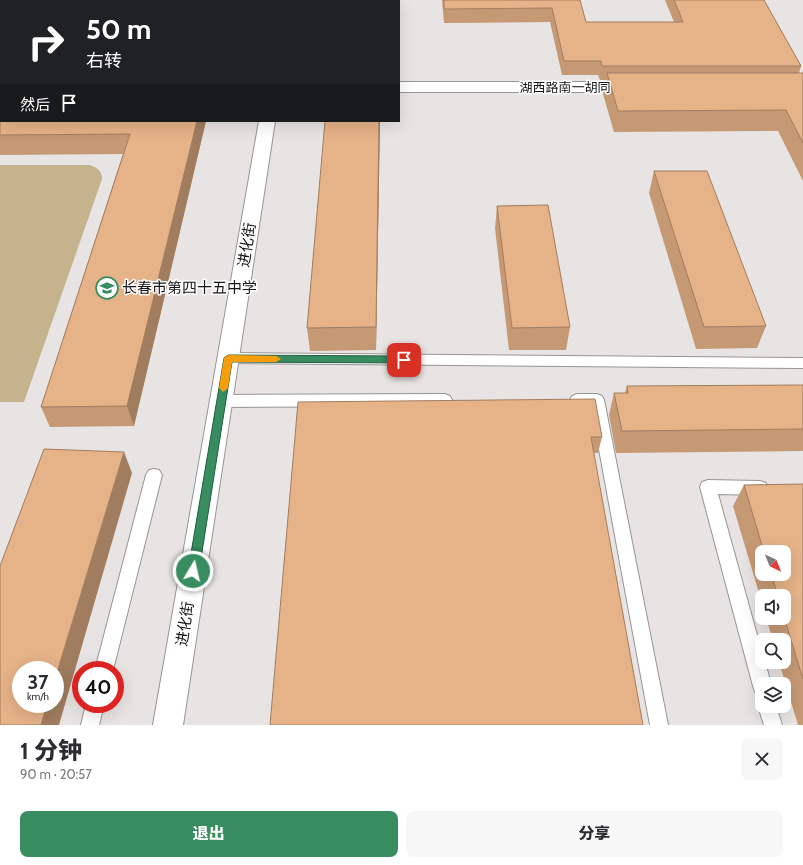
<!DOCTYPE html>
<html lang="zh">
<head>
<meta charset="utf-8">
<style>
  :root { --surface:#fff; --page:#f7f7f7; --text:#2b2b33; --muted:#7c7c81; --accent:#388d60 }
  body { margin:0; font-family:Cabin,"Noto Sans SC",sans-serif; background:var(--page); color:var(--text); height:100vh; display:flex; flex-direction:column; font-size:15px; white-space:nowrap }
  * { box-sizing:border-box; margin:0 }
  p { font-size:13px; color:var(--muted) }
  .icon { flex:none; width:22px; height:22px; fill:none; stroke:currentColor; stroke-width:2; stroke-linecap:round; stroke-linejoin:round }
  .map { position:relative; height:725px; overflow:hidden }
  .side { display:flex; flex-direction:column; background:var(--surface); flex:1 }
  .side>* { flex:none }
  .top-card { position:absolute; left:0px; top:0px; width:400px; height:122px; box-shadow:0 4px 16px #0002; background:#202124; color:#fff; overflow:hidden }
  .needle { width:26px; rotate:137deg }
  .buttons { position:absolute; left:755px; top:545px; display:grid; gap:8px }
  .buttons a { display:grid; place-items:center; width:36px; height:36px; border-radius:8px; background:var(--surface); box-shadow:0 4px 16px #0002; font-size:20px }
  .speed { position:absolute; left:12px; top:661px; display:flex; gap:8px; font-size:20px; font-weight:700; text-align:center }
  .speed>* { display:grid; place-content:center; width:52px; height:52px; border-radius:50%; background:var(--surface); box-shadow:0 4px 16px #0002; line-height:1 }
  .speed small { font-size:10px; font-weight:400 }
  .speed .limit { border:6px solid #d22; background:#fff; color:#111 }
  .pin { position:absolute; display:grid; place-items:center; width:34px; height:34px; color:#fff; margin:-17px; border-radius:8px; box-shadow:0 2px 6px #0006 }
  .me { position:absolute; width:44px; margin:-22px; rotate:9deg; stroke-linejoin:round; filter:drop-shadow(0 0 3px #0008) }
  .turn { display:flex; align-items:center; gap:14px; height:84px; padding:0 20px; font-size:18px }
  .turn .icon { width:52px; height:52px; stroke-width:2.5 }
  .turn b { display:block; font-size:28px; line-height:34px }
  .then { display:flex; align-items:center; height:38px; padding:0 20px; background:#0003; gap:8px; font-size:15px }
  .round { display:grid; place-items:center; flex:none; width:42px; height:42px; border-radius:8px; background:var(--page) }
  .overview { display:flex; align-items:center; justify-content:space-between; height:68px; padding:0 20px }
  h1 { font-size:24px; font-weight:800; line-height:30px }
  .primary-button { display:flex; gap:8px; margin-top:auto; padding:8px 20px }
  .primary-button a { flex:1; height:46px; border-radius:8px; background:var(--accent); color:#fff; font-size:16px; font-weight:800; line-height:46px; text-align:center }
  .primary-button a+a { background:var(--page); color:var(--text) }
  .map>svg:first-child { display:block }
  .green { fill:#c5b38e }
  .lines { fill:none; stroke-linecap:round; stroke-linejoin:round }
  .service-casing { stroke:#989493; stroke-width:2 }
  .minor-casing { stroke:#989493; stroke-width:2 }
  .tertiary-casing { stroke:#989493; stroke-width:2 }
  .service { fill:#fff; fill-rule:evenodd }
  .minor { fill:#fff; fill-rule:evenodd }
  .tertiary { fill:#fff; fill-rule:evenodd }
  .wall { fill:#c69975; fill-rule:evenodd }
  .shaded-wall { fill:#a17d5f }
  .building { fill:#e6b288; stroke:#a17d5f }
  .route { fill:#388d60; stroke:#245c3e }
  .slow { fill:#f59e0b }
  .labels { text-anchor:middle; stroke-width:3; stroke-linejoin:round; paint-order:stroke }
  .far-street-label { font-size:13px; fill:#171515; stroke:#fff }
  .street-label { font-size:15px; fill:#171515; stroke:#fff }
  .poi-label { font-size:15px; fill:#171515; stroke:#fff; text-anchor:start }
</style>
</head>
<body>
<div class="map">
<svg width="803" height="725" viewBox="0 0 803 725">
  <rect width="100%" height="100%" fill="#e8e4e3"/>
  <path class="green" d="M 0,165 L 90,165 C 97,168 102,170 102,179 L 24,402 L 0,402 Z"/>
  <g class="lines">
    <g class="service-casing">
      <path id="service" d="M 11,0 L 21,0 L 10,1 Z
        M 96,0 L 106,0 L 106,1 L 96,1 Z
        M 0,13 L 1,13 L 0,21 Z
        M 228,353 L 803,358 L 803,368 L 228,363 L 223,362 L 221,358 L 223,354 Z
        M 445,394 L 450,396 L 452,400 L 450,404 L 445,406 L 221,407 L 216,405 L 214,401 L 216,397 L 221,395 Z
        M 577,394 L 597,394 L 602,396 L 604,400 L 668,725 L 650,725 L 591,406 L 572,404 L 570,400 L 572,396 Z
        M 154,469 L 159,470 L 162,475 L 113,670 L 95,670 L 146,475 L 149,470 Z
        M 708,480 L 760,481 L 766,483 L 768,488 L 766,493 L 760,495 L 718,494 L 762,653 L 762,662 L 765,662 L 771,684 L 762,684 L 762,695 L 755,692 L 753,686 L 700,487 L 702,482 Z
        M 760,699 L 762,699 L 762,706 L 776,706 L 782,725 L 764,725 L 758,706 Z
        M 86,704 L 104,704 L 99,725 L 81,725 Z"/>
    </g>
    <g class="minor-casing">
      <path id="minor" d="M 399,82 L 634,82 L 640,84 L 642,87 L 640,90 L 634,92 L 399,92 Z"/>
    </g>
    <g class="tertiary-casing">
      <path id="tertiary" d="M 279,0 L 293,0 L 293,1 L 279,1 Z
        M 259,121 L 275,121 L 183,725 L 153,725 Z"/>
    </g>
    <use href="#service" class="service"/>
    <use href="#minor" class="minor"/>
    <use href="#tertiary" class="tertiary"/>
  </g>
  <path class="wall" d="M 442,0 L 580,0 L 586,22 L 674,22 L 665,0 L 764,0 L 801,66 L 799,73 L 803,73 L 803,181 L 778,131 L 614,132 L 603,94 L 606,80 L 600,80 L 598,75 L 562,75 L 550,22 L 444,23 Z
    M 0,38 L 1,121 L 206,121 L 134,426 L 50,427 L 41,407 L 123,154 L 0,155 Z
    M 380,121 L 376,350 L 310,351 L 307,328 Z
    M 654,171 L 766,326 L 757,348 L 696,349 L 649,193 Z
    M 497,206 L 570,327 L 566,350 L 509,350 L 495,228 Z
    M 803,385 L 803,451 L 616,453 L 609,415 L 614,393 L 625,393 L 627,386 Z
    M 298,402 L 602,437 L 598,453 L 593,453 Z
    M 803,484 L 803,725 L 798,725 L 779,662 L 784,662 L 784,640 L 773,640 L 766,618 L 784,618 L 784,596 L 762,596 L 762,603 L 733,506 L 744,485 ZM 762,552 L 784,552 L 784,574 L 762,574 Z"/>
  <path class="shaded-wall" d="M 54,0 L 71,0 L 70,1 L 54,1 Z
    M 227,0 L 235,0 L 234,1 L 227,1 Z
    M 1,87 L 1,109 L 0,106 L 0,89 Z
    M 197,121 L 206,121 L 134,426 L 127,406 Z
    M 379,121 L 380,121 L 376,350 L 376,327 Z
    M 124,452 L 132,473 L 59,725 L 41,725 L 47,704 L 55,704 L 55,679 Z"/>
  <path class="building" d="M 25,0 L 54,0 L 54,1 L 24,1 Z
    M 187,0 L 227,0 L 227,1 L 187,1 Z
    M 336,0 L 376,0 L 376,1 L 336,1 Z
    M 444,0 L 580,0 L 586,22 L 683,22 L 674,0 L 764,0 L 801,66 L 602,66 L 601,61 L 564,61 L 552,8 L 444,9 Z
    M 1,36 L 1,87 L 0,89 L 0,38 Z
    M 607,73 L 803,73 L 803,143 L 786,110 L 618,111 Z
    M 0,95 L 1,95 L 1,121 L 197,121 L 127,406 L 41,407 L 130,134 L 0,135 Z
    M 325,121 L 379,121 L 376,327 L 307,328 Z
    M 654,171 L 707,171 L 766,326 L 704,327 Z
    M 548,205 L 570,327 L 512,328 L 497,206 Z
    M 803,385 L 803,429 L 622,431 L 614,393 L 628,393 L 627,386 Z
    M 595,399 L 602,437 L 591,437 L 643,725 L 270,725 L 298,402 Z
    M 44,449 L 124,452 L 55,679 L 55,670 L 21,670 L 21,704 L 47,704 L 41,725 L 0,725 L 0,566 Z
    M 803,484 L 803,679 L 784,617 L 784,596 L 778,596 L 771,574 L 784,574 L 784,552 L 764,552 L 744,485 Z"/>
  <path class="route" d="M 228,355 L 404,356 L 408,360 L 404,363 L 232,362 L 199,571 L 197,574 L 193,575 L 190,574 L 188,571 L 224,358 Z"/>
  <path class="slow" d="M 228,355 L 276,356 L 281,359 L 276,362 L 232,362 L 228,388 L 223,392 L 219,388 L 224,358 Z"/>
  <defs>
    <g id="school-ring" transform="scale(1.15)"><circle r="9.5" fill="#fff" stroke="#388d60" stroke-width="1.5"/><path d="M0-5L7-2L0 1L-7-2ZM-4 1L0 2.5L4 1V4Q0 6-4 4Z" fill="#388d60"/></g>
  </defs>
  <g fill-rule="evenodd">
    <use href="#school-ring" x="107" y="288"/>
  </g>
  <g class="labels">
    <g class="far-street-label">
      <text x="565" y="92">湖西路南一胡同</text>
    </g>
    <g class="street-label">
      <text transform="translate(247 245) rotate(-81)" y="5">进化街</text>
      <text transform="translate(185 624) rotate(-81)" y="5">进化街</text>
    </g>
    <g class="poi-label">
      <text x="122" y="293">长春市第四十五中学</text>
    </g>
  </g>
</svg>
<div class="buttons">
<a><svg class="needle" viewBox="-14 -14 28 28"><path d="M0-13l5 13h-10z" fill="#e53935"/><path d="M0 13l5-13h-10z" fill="#7c7c81"/></svg></a>
<a><svg class="icon" aria-label="sound" viewBox="0 0 24 24"><path d="M4 9h4l5-4v14l-5-4H4zM17 9q2 3 0 6"/></svg></a>
<a><svg class="icon" aria-label="search" viewBox="0 0 24 24"><circle cx="10" cy="10" r="6"/><path d="M15 15l6 6"/></svg></a>
<a><svg class="icon" aria-label="layers" viewBox="0 0 24 24"><path d="M12 4l9 5-9 5-9-5zM3 14l9 5 9-5"/></svg></a>
</div>
<div class="speed"><div>37<small>km/h</small></div><div class="limit">40</div></div>
<div class="pin" style="left:404px;top:360px;background:#d93025"><svg class="icon" aria-label="arrive" viewBox="0 0 24 24"><path d="M6 21V4h12l-3 4 3 4H6"/></svg></div>
<svg class="me" style="left:193px;top:571px" viewBox="-20 -20 40 40"><circle r="17" fill="#388d60" stroke="#fff" stroke-width="3"/><path d="M0-11L8 9 0 5-8 9z" fill="#fff"/></svg>
<div class="top-card">
<div class="turn"><svg class="icon" aria-label="right" viewBox="0 0 24 24"><path d="M7 20v-9h11M14 6l5 5-5 5"/></svg><div><b>50 m</b>右转</div></div>
<div class="then">然后<svg class="icon" aria-label="arrive" viewBox="0 0 24 24"><path d="M6 21V4h12l-3 4 3 4H6"/></svg></div>
</div>
</div>
<section class="side">
<div class="overview"><div><h1>1 分钟</h1><p>90 m · 20:57</p></div><a class="round"><svg class="icon" aria-label="close" viewBox="0 0 24 24"><path d="M6 6l12 12M18 6L6 18"/></svg></a></div>
<div class="primary-button"><a>退出</a><a>分享</a></div>
</section>
</body>
</html>
